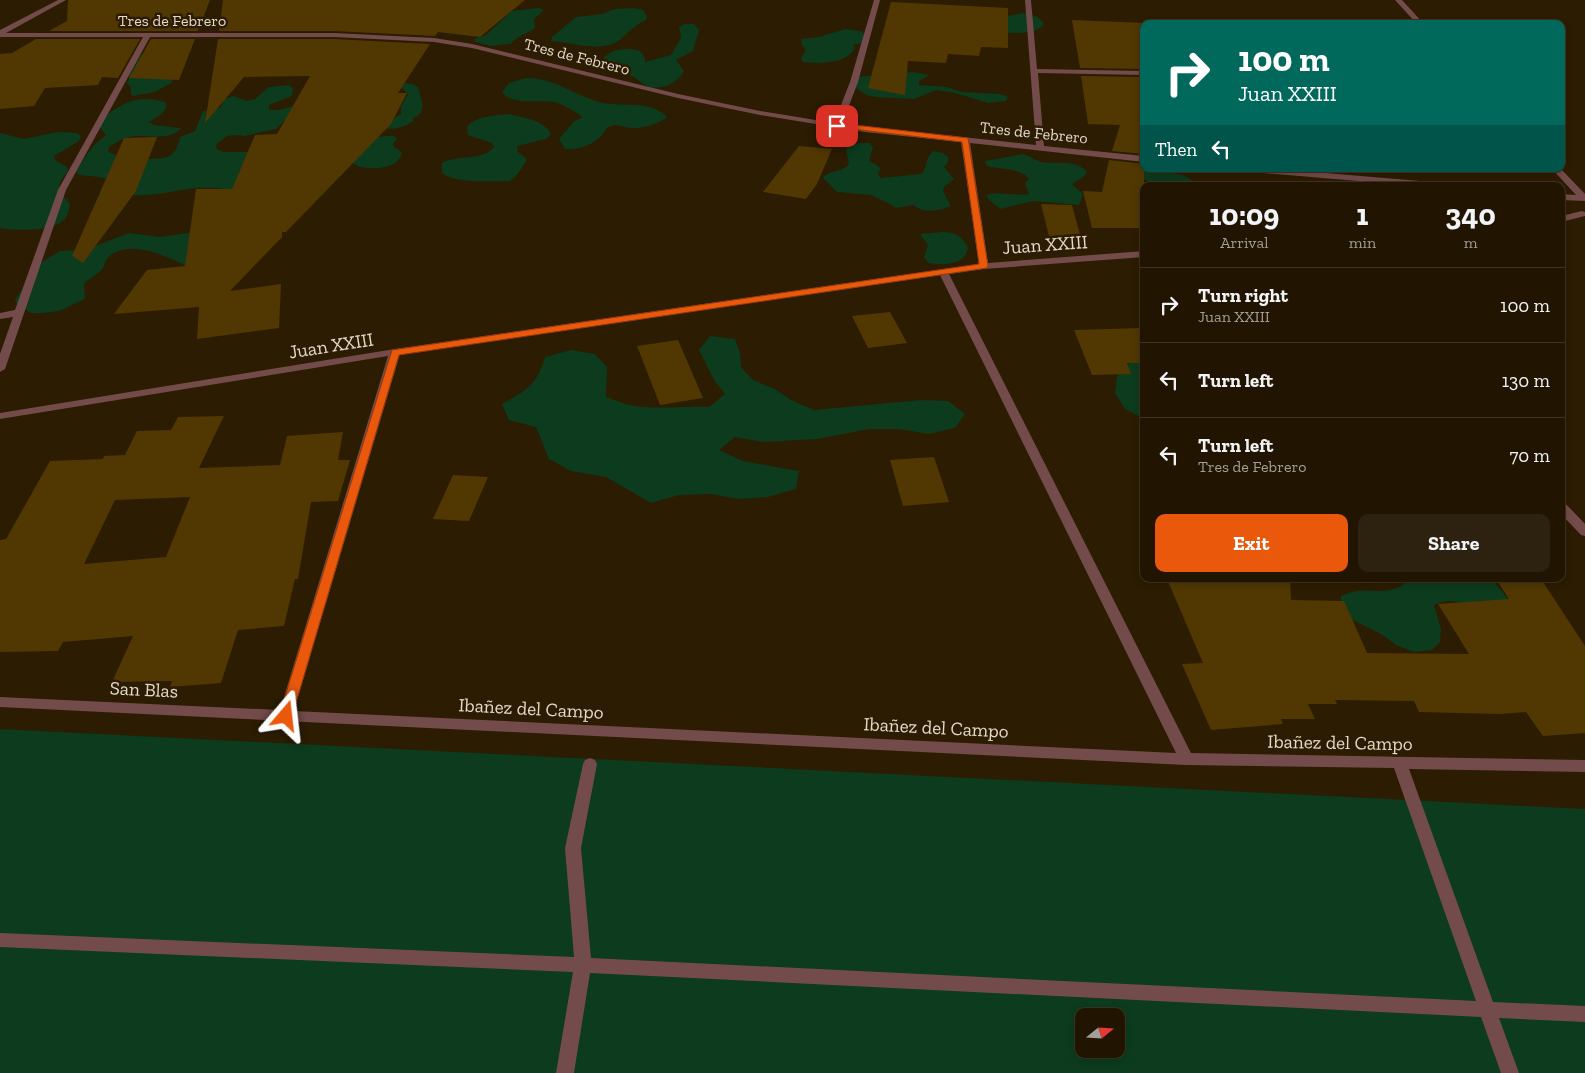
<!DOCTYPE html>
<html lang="en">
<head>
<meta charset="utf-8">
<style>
  :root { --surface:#211501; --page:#2d2210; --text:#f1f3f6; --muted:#a29f99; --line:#3e3423; --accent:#ea580c }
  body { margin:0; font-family:"Zilla Slab",serif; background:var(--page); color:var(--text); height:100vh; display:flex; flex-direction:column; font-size:19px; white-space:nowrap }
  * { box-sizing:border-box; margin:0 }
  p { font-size:16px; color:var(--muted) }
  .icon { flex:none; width:28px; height:28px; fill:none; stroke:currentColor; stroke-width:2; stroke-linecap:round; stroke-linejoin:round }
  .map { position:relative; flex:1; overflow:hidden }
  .sheet { position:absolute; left:1140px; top:182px; width:425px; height:400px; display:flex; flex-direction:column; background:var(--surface); border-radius:10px; box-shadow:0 2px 8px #0003,0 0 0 1px var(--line) }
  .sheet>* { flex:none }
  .guide { position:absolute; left:1140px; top:20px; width:425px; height:152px; border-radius:10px; box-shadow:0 2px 8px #0003,0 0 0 1px var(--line); background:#00695c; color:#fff; overflow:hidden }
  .needle { width:32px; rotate:72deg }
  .tools { position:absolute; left:1075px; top:1008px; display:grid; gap:10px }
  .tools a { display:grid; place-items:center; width:50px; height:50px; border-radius:10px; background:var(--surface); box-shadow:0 2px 8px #0003,0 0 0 1px var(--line); font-size:25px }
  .pin { position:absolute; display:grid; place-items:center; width:42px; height:42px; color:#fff; margin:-21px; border-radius:10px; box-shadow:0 2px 8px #0006 }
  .me { position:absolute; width:55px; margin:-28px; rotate:17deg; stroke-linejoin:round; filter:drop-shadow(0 0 4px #0008) }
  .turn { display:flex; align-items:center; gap:18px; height:105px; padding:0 15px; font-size:22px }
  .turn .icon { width:65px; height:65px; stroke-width:2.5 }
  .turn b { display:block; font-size:35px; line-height:42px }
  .then { display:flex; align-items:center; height:48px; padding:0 15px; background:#0003; gap:10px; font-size:19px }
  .eta { display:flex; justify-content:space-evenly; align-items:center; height:85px; text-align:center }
  .eta b { font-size:30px; font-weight:800; line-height:35px }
  .primary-button { display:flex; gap:10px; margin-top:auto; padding:10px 15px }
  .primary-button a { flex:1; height:58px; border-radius:10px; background:var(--accent); color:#fff; font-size:20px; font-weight:800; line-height:58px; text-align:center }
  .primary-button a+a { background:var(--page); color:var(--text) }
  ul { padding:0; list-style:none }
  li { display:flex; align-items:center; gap:15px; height:75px; padding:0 15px; border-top:1px solid var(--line) }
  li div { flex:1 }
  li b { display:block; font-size:19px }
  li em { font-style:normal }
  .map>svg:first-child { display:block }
  .green { fill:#0c3b1d; fill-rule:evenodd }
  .building { fill:#513802; fill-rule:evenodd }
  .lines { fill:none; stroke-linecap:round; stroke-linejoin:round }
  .minor { fill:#744b4b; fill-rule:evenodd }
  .route { fill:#ea580c; stroke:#983908 }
  .labels { text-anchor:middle; stroke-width:5; stroke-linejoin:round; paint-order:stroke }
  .far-street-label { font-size:16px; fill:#e3d8c9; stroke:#2c1c01 }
  .street-label { font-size:19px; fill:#e3d8c9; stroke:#2c1c01 }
</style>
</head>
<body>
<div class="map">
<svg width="1585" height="1073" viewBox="0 0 1585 1073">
  <rect width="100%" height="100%" fill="#2c1c01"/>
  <path class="green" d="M 539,8 L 544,10 L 534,19 L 535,28 C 527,34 517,36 511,44 L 491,46 L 476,42 L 474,39 L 486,35 L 512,11 Z
    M 634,8 L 643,10 L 647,16 L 646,20 C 634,26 631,30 621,39 C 603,54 572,42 551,41 L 552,37 L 576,17 L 602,14 L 615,9 Z
    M 1023,13 L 1038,17 L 1044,24 C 1034,37 1008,32 994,32 L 1007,16 Z
    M 685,24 L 694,24 L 699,30 L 693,51 L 676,60 L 684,71 C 677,84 661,91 647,86 C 642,84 639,80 634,77 C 620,70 606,80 602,61 C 609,48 627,47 640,51 L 645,58 L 645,62 L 671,55 L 681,38 L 679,27 Z
    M 845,29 L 860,31 L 870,37 L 861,43 L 853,45 L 855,48 C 847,64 818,64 803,62 L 801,58 L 806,50 L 801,43 L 802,39 L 819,37 Z
    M 145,51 L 173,82 L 155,92 L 133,96 L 131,94 L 131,88 L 126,82 L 129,80 C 127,70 138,58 145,51 Z
    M 913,72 L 930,75 L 919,81 L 919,85 L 947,87 L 962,92 L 1000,94 L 1008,97 L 1006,101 L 988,103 L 955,93 L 936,90 L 914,99 L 875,97 L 866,95 L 855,87 L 858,77 Z
    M 526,78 C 552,77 575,95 599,102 C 621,108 651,99 667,117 C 659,124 642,129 630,128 C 624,127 617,124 611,126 C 606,128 606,130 603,134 C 595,145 578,150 565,149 L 559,139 L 574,121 L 582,118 L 579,114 C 571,110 563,104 554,102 C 540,99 512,106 502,92 L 509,83 Z
    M 404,83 L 413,84 L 418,87 C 421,101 429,111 412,119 L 414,120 C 402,131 385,129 369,129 L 384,119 L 394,118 L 401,114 L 401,106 L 408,94 L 401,87 Z
    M 289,85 L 293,88 L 292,96 L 269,105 L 269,110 L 279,110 L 324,97 L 293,117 L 284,121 L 276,129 L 244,136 L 237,135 L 227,136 L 216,145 L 217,149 L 223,152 L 254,152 L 250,161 L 239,171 L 241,175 L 289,182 L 226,190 C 194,181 159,200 129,194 C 120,192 114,182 106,179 C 98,176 87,176 79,175 L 76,172 C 85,157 91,146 106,135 L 98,125 L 100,120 C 123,103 135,94 165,102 L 167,106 L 162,114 L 149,122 L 154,125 L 181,128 C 171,141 150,135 136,136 C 126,136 118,142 110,146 L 108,151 C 117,159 161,162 171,155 C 176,151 179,143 180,137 L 195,131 L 203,111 L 214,110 L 221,107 L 224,99 L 234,96 L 246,101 L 255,99 L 269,87 Z
    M 510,114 C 524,118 544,120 551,134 L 546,139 L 517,146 L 517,151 L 527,159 C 522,169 518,175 510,181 C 491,181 456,184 442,173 L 442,163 C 458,154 481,162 494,147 L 492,143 L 468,135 L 467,127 C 476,116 496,115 510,114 Z
    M 58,132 L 77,133 L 81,136 L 79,141 L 54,156 L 55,160 L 67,167 L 68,172 C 54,186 59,191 70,204 C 69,210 68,215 65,219 C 53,232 16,231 0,228 L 0,133 L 24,139 Z
    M 384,136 L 394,136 L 397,139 L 393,144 L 395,148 L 402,152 C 401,171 359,173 349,160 L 373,138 Z
    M 859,143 L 869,143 L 873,147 L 869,161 L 877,165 L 881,169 L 878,173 L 880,178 L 922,174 C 928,166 925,158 933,151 L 943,153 L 948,157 L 948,162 L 944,167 L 954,179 L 944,187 L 943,191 L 951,206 C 938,211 925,214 913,205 L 896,208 L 888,203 L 871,195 L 837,192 L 823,178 C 830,169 842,173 849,164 L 846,149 L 850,145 Z
    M 1023,154 C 1029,156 1035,160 1041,162 C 1057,165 1074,158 1087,172 L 1085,176 L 1072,184 L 1083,194 L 1079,205 L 1034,201 L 1000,209 L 989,200 L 986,195 C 1001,191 1014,196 1029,194 L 1025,183 L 1029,179 C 1020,167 1000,170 987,166 L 985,161 Z
    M 1138,171 C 1154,170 1185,171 1195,183 C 1178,193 1152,183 1136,176 Z
    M 195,232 L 188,267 C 167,256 126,237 107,259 C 104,263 104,269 99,272 C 94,277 88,279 84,284 L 85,299 L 59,311 L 44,313 L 31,313 L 17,305 L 15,300 L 40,263 L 60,251 L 85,250 L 129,233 L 160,237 Z
    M 942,232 C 955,232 963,236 968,248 C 965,266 942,265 928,263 L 924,257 L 928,245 L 920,234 Z
    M 710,336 L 735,339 L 740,353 L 741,367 L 753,380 L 775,389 L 791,400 L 814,410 L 921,400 L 948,401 L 965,414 L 955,428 L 929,434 L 899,429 L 869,429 L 818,439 L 763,442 L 735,437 L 719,450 L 743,461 L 799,471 L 796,489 L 768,497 L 739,499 L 710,494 L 679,495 L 651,503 L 606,477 L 571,471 L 549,459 L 536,427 L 509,420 L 502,404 C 526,390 537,386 545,357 L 571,350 L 595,354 L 607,367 L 606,397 C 613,399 621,403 629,405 C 653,410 683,406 709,407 L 725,394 L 714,380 L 699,350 Z
    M 1144,360 L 1144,419 L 1125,409 L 1115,393 L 1117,377 L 1127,364 Z
    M 1411,579 L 1492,579 L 1509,600 L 1471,609 C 1457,601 1450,598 1434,605 L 1441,629 L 1440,642 L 1432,650 L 1414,652 L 1396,645 L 1381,634 L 1349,618 L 1341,607 L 1341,596 C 1364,585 1377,595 1397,588 C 1402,586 1407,582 1411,579 Z
    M 0,729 L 1585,809 L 1585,1073 L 0,1073 ZM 1084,1016 L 1116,1016 L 1116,1049 L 1084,1049 Z"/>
  <path class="building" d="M 68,0 L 210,0 L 198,31 L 49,31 L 67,21 Z
    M 223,0 L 525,0 L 480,37 L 438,32 L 435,36 L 334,31 L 219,31 Z
    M 891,2 L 1008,8 L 1008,48 L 981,47 L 979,56 L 948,54 L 946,63 L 908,61 L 905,95 L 868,88 Z
    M 1072,20 L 1144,23 L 1144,69 L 1080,68 Z
    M 36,39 L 140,39 L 118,78 L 102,77 L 98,85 L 45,88 L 34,106 L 0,109 L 0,54 L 12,53 Z
    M 151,39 L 195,39 L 179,80 L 129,78 Z
    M 218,39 L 334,39 L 430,44 L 398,93 L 407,93 L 391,124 L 286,232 L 282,232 L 282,237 L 230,291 L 281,284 L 279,328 L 197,339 L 199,307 L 114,314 L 147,270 L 185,266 L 196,189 L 232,189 L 255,135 L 277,134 L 310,76 L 244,77 L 205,123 Z
    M 1081,76 L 1144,77 L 1144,154 L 1112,151 L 1120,125 L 1088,124 Z
    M 157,137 L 136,191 L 83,263 L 72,256 L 124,138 Z
    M 799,146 L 832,149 L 817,184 L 806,199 L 763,192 Z
    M 1109,160 L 1144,164 L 1144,228 L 1092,228 L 1083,191 L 1102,192 Z
    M 1041,204 L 1072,205 L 1082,242 L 1050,240 Z
    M 890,312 L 907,343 L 868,348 L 852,316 Z
    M 1144,328 L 1144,363 L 1127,363 L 1131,374 L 1092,375 L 1074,330 Z
    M 678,340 L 703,398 L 660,405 L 637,346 Z
    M 224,416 L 199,468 L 280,465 L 287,436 L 343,432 L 338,460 L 350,460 L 338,501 L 311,502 L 298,579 L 295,579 L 284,626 L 238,630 L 221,683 L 170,687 L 172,681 L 112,682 L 133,636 L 63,642 L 58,651 L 0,652 L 0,540 L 6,539 L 50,461 L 103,459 L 104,456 L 125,455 L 137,431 L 171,430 L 178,417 ZM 190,497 L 166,557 L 84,564 L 115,500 Z
    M 934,457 L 949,502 L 903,506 L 890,460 Z
    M 453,475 L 488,477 L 469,521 L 433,519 Z
    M 1167,579 L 1290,579 L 1291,600 L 1344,601 L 1367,653 L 1469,654 L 1438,604 L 1509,599 L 1496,579 L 1541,579 L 1585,646 L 1585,733 L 1543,736 L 1526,712 L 1500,714 L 1419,712 L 1414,701 L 1335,700 L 1337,704 L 1308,704 L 1315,719 L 1281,719 L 1283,724 L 1211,730 L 1182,664 L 1203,663 Z"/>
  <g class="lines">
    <path class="minor" d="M 58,0 L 66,0 L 6,33 L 334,33 L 434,38 L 472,44 L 678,94 L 760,111 L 834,123 L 850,82 L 874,0 L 880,0 L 858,82 L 842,124 L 1036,145 L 1025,0 L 1031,0 L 1037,69 L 1144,71 L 1144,75 L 1038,73 L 1044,146 L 1144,156 L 1144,162 L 970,143 L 988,263 L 1144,251 L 1144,257 L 984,269 L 949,274 L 1191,753 L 1585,760 L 1585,772 L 1409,769 L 1493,1002 L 1585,1006 L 1585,1022 L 1499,1018 L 1519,1073 L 1501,1073 L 1481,1017 L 590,973 L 574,1073 L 556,1073 L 573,972 L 0,947 L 0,933 L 574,957 L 565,848 L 583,764 L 585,760 L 590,758 L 595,760 L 597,764 L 581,848 L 591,958 L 1476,1001 L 1394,768 L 1186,765 L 0,707 L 0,697 L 280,710 L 388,356 L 0,419 L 0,413 L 395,349 L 979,264 L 961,142 L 865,132 L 760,115 L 678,98 L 472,48 L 434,42 L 334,37 L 150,37 L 66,190 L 5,369 L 0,372 L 0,354 L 13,317 L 0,319 L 0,313 L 15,310 L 58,190 L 143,37 L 0,37 L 0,30 ZM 940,275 L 1176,753 L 294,711 L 400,354 Z
      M 1395,0 L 1402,0 L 1424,24 L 1417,24 Z
      M 1248,169 L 1278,169 L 1444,183 L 1448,186 L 1417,186 L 1252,172 Z
      M 1552,169 L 1561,169 L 1585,194 L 1585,201 L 1561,200 L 1561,194 L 1576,195 Z
      M 1582,211 L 1585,212 L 1585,216 L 1561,222 L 1561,216 Z
      M 1561,502 L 1565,503 L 1585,524 L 1585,536 L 1581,535 L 1561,514 Z"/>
  </g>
  <path class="route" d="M 837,123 L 968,138 L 988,266 L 987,268 L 399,355 L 292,716 L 290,720 L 281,720 L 279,716 L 392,350 L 979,264 L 962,142 L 835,127 L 834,126 Z"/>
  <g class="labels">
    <g class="far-street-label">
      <text x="172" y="26">Tres de Febrero</text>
      <text transform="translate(577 56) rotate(14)" y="6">Tres de Febrero</text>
      <text transform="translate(1034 132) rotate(6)" y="6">Tres de Febrero</text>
    </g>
    <g class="street-label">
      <text transform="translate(1045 244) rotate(-4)" y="7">Juan XXIII</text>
      <text transform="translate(331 345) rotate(-9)" y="7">Juan XXIII</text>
      <text transform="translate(144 689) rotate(3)" y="7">San Blas</text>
      <text transform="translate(531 708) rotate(3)" y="7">Ibañez del Campo</text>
      <text transform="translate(936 727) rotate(3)" y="7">Ibañez del Campo</text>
      <text transform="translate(1340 742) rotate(1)" y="7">Ibañez del Campo</text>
    </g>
  </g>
</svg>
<div class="tools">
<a><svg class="needle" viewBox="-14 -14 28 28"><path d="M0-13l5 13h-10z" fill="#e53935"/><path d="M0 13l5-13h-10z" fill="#a29f99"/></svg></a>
</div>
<div class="pin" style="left:837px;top:126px;background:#d93025"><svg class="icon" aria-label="arrive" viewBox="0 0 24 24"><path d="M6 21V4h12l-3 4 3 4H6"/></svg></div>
<svg class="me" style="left:286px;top:716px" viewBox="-20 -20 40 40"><path d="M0-17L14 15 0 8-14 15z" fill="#ea580c" stroke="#fff" stroke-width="4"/></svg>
<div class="guide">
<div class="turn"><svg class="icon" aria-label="right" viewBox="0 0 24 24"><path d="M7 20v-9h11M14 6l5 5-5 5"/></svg><div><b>100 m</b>Juan XXIII</div></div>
<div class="then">Then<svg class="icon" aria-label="left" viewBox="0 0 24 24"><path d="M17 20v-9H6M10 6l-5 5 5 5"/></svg></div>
</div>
<section class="sheet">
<div class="eta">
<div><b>10:09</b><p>Arrival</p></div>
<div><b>1</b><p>min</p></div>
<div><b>340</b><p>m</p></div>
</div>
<ul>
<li><svg class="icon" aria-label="right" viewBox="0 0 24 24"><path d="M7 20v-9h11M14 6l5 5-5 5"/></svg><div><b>Turn right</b><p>Juan XXIII</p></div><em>100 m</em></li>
<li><svg class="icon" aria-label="left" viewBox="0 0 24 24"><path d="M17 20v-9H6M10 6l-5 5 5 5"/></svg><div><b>Turn left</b></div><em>130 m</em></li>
<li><svg class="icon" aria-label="left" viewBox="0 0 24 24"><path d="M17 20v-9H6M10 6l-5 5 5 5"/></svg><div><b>Turn left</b><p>Tres de Febrero</p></div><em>70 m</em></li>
</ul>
<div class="primary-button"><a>Exit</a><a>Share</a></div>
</section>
</div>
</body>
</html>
